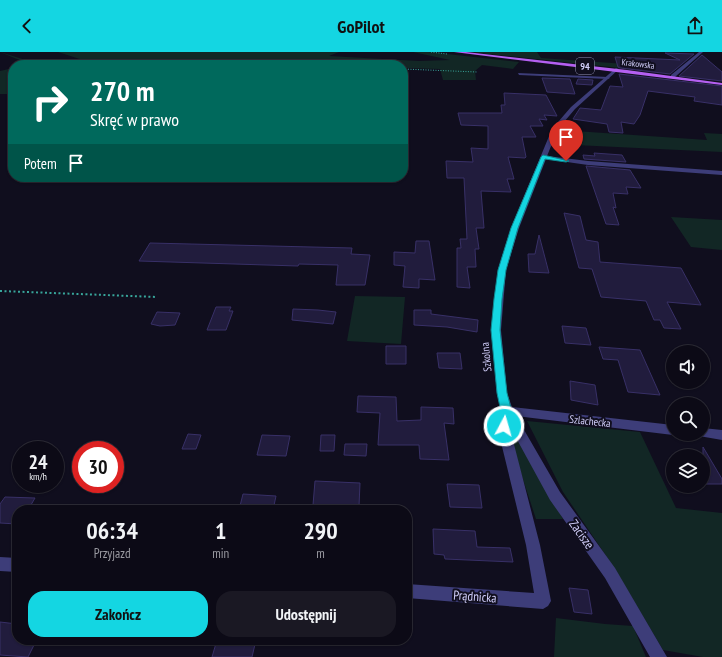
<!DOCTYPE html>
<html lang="pl">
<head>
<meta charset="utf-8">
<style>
  :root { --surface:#0c0a16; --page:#1a1823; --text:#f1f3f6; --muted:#9a9aa1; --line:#2c2b35; --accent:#14d6e2 }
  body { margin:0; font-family:"PT Sans Narrow",sans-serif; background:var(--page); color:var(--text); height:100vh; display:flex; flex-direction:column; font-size:15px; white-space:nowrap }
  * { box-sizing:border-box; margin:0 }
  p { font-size:13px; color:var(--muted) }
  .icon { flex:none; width:22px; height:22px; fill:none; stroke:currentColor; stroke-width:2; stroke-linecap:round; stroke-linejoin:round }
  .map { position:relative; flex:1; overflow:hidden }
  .panel { position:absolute; left:12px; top:453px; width:400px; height:140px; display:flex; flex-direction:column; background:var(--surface); border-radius:16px; box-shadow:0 1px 3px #0004,0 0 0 1px var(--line) }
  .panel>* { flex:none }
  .banner { position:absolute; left:8px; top:8px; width:400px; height:122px; border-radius:16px; box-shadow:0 1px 3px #0004,0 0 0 1px var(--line); background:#00695c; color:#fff; overflow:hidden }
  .fabs { position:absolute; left:666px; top:293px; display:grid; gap:8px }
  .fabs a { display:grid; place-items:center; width:44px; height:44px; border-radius:50%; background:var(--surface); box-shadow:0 1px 3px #0004,0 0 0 1px var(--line); font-size:20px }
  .speed { position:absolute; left:12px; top:389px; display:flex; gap:8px; font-size:20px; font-weight:700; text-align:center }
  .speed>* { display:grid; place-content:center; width:52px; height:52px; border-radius:50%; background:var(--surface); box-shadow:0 1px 3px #0004,0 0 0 1px var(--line); line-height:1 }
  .speed small { font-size:10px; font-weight:400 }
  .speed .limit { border:6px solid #d22; background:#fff; color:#111 }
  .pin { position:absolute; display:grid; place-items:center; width:34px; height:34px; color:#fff; margin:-41px -17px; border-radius:50% 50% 50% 0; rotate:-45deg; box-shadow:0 0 4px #0007 }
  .pin .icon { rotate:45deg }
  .me { position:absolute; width:44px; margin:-22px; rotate:6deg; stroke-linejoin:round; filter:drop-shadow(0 0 3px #0008) }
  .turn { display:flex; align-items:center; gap:14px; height:84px; padding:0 16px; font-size:18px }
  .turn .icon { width:52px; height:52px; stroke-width:2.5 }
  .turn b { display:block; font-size:28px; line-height:34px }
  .then { display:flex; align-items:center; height:38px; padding:0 16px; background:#0003; gap:8px; font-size:15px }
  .eta { display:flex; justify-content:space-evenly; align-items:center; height:68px; text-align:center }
  .eta b { font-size:24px; font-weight:700; line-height:28px }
  .action { display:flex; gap:8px; margin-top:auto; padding:8px 16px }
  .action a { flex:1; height:46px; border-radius:16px; background:var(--accent); color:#111; font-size:16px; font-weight:700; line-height:46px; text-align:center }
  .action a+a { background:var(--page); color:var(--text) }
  header { display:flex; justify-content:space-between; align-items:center; height:52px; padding:0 16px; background:var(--accent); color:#111; font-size:18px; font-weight:700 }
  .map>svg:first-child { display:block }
  .green { fill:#122725 }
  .building { fill:#211c3d; stroke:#383067 }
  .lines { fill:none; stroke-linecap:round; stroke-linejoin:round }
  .path-far1 { stroke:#38a69b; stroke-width:1; stroke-dasharray:1 1.5; stroke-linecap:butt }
  .path { stroke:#38a69b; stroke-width:2; stroke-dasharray:2 2.5; stroke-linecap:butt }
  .lane { fill:#3d3d79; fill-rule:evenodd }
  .street { fill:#3d3d79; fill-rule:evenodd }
  .primary { fill:#b460f1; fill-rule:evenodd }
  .route { fill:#14d6e2; stroke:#0d8b93 }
  .labels { text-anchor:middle; stroke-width:4; stroke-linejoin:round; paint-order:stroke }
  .far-street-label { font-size:9px; fill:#d2cffb; stroke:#100e1e }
  .shield { fill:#100e1e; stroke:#9895b9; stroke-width:1 }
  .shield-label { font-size:10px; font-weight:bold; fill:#d2cffb }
  .street-label { font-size:11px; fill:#d2cffb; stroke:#100e1e }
  .near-street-label { font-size:13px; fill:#d2cffb; stroke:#100e1e }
</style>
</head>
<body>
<header><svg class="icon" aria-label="back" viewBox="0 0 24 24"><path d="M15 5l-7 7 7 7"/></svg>GoPilot<svg class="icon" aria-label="share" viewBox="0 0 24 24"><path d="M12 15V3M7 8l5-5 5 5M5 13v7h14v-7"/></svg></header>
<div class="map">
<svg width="722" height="605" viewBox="0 0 722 605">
  <rect width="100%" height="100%" fill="#100e1e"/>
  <path class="green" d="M 0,0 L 32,10 L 51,7 L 68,13 L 27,13 L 29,12 Z
    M 58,0 L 339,0 L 329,4 L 419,9 L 450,8 L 413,0 L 429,0 L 519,10 L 513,17 L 482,13 L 475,19 L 476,28 L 443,28 L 440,17 L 403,16 L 403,13 L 92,11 Z
    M 470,0 L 537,0 L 541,6 L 626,12 L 629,17 Z
    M 13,16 L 13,42 L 0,42 L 0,19 Z
    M 560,78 L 707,88 L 704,81 L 722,82 L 722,100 L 554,92 Z
    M 671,165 L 722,168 L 722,198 L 691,195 Z
    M 355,244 L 405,245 L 401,292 L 347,289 Z
    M 527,369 L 640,380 L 676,456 L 722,461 L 722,605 L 703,605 L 663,598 L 615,517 L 563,440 Z
    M 515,386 L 519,388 L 563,467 L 536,467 L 513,397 Z
    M 556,566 L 605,572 L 633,574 L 646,605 L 554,605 Z"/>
  <path class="building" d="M 665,1 L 694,2 L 670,22 L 620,16 L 618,15 L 615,5 L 680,8 Z
    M 702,3 L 722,20 L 722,29 L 679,24 Z
    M 619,22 L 722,34 L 722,53 L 694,49 L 695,45 L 648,39 L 640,63 L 634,72 L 621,70 L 623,81 L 609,80 L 607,72 L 573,67 L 580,56 L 601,58 L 610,34 L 623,35 Z
    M 542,26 L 570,27 L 575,42 L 547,40 Z
    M 578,27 L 593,28 L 592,33 L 576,32 Z
    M 504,41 L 546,43 L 557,64 L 544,63 L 547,68 L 539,67 L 543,74 L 530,74 L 536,85 L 522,85 L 526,105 L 525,106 L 508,105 L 514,127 L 507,127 L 511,140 L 481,139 L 484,176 L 476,176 L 479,197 L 475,197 L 476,215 L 467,215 L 470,236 L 457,235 L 457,196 L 461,196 L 460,187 L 467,187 L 464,126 L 447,126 L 446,109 L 473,110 L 471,96 L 488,97 L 488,74 L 461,73 L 458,61 L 502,61 L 501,53 L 505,53 Z
    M 594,101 L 622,103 L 626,110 L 584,107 L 583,103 L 595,104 Z
    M 586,114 L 630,118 L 641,136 L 626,135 L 628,142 L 613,141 L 616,156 L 613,155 L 619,173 L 606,172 Z
    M 564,161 L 580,164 L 586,188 L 598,190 L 600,210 L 681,216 L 701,253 L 667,250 L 681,277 L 664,276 L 660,268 L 654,268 L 646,249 L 601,245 L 592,217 L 579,216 Z
    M 539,183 L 549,221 L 529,220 L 528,202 L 535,202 Z
    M 416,189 L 429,189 L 435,228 L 419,227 L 419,236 L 403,235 L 405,214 L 394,213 L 394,200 L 415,201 Z
    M 150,191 L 352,196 L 351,202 L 370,203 L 365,233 L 336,233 L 338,213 L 299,212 L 298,214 L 139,209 Z
    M 216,255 L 231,255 L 229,259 L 233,259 L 226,278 L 207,278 Z
    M 293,257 L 318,258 L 336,260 L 333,272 L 292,268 Z
    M 414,258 L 431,258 L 431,262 L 478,268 L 477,280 L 447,275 L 414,273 Z
    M 157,260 L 180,261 L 175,273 L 160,274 L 151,272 Z
    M 562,274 L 586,276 L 591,293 L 565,291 Z
    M 386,294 L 406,294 L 406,312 L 386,312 Z
    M 599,295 L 640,298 L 660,343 L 628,340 L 618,308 L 603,307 Z
    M 437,301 L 460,301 L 462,317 L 439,316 Z
    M 570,329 L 595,333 L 598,353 L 571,348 Z
    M 358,344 L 396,345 L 397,369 L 421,368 L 421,355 L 453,356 L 454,372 L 444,371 L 449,408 L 420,407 L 419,393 L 378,393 L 380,361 L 357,360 Z
    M 188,382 L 201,383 L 196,397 L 182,397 Z
    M 262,383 L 290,384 L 286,404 L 257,403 Z
    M 321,383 L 335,383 L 334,399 L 320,399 Z
    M 345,392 L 367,392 L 366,404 L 344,403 Z
    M 703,395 L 722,427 L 722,432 L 703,432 Z
    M 315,429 L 360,431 L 359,454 L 313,453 Z
    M 447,432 L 479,433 L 482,456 L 450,455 Z
    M 243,442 L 276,444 L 273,458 L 239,458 Z
    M 5,445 L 35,446 L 28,458 L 17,458 L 17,472 L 0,471 L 0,452 Z
    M 433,477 L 475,479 L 477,495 L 510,496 L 513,510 L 445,507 L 444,503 L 434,502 Z
    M 569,536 L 588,538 L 592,562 L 574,560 Z
    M 0,570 L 17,572 L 17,588 L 29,588 L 27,593 L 34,593 L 28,605 L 0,603 Z
    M 217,588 L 256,588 L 252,605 L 212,605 Z"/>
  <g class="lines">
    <path class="path-far1" d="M 431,0 L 447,2
      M 403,17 L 477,20"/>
    <path class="path" d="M 0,239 L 157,245"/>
    <path class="lane" d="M 518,21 L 608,25 L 610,26 L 608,27 L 519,23 Z"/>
    <path class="street" d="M 699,0 L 703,0 L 675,25 L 671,25 L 671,23 Z
      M 616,16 L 619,17 L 575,57 L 558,77 L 547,104 L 588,109 L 722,119 L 722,123 L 588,113 L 546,107 L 519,176 L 506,218 L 501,278 L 507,341 L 512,355 L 673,373 L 673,382 L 675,382 L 673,383 L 516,364 L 560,440 L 615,516 L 667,605 L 650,605 L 605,526 L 550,448 L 509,373 L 540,493 L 551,549 L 548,554 L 543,557 L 407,546 L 407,532 L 534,541 L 526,493 L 497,374 L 501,359 L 497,341 L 491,278 L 498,218 L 511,176 L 552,77 L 571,55 Z
      M 703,376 L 722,378 L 722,388 L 699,384 L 698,382 L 703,382 Z
      M 0,505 L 17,506 L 17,520 L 0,519 Z"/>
    <path class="primary" d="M 454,0 L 466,0 L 627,18 L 722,31 L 722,33 Z"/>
  </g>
  <path class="route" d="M 543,103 L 569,109 L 566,110 L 545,107 L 518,176 L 506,218 L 502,247 L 500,278 L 507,341 L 512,360 L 509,374 L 504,378 L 498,374 L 501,360 L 497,341 L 491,278 L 494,247 L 498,218 L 511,176 L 541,105 Z"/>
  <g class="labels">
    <g class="far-street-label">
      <text transform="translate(638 12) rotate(7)" y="3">Krakowska</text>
    </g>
    <rect class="shield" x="576" y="6" width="18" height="16" rx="3"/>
    <g class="shield-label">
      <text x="585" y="18">94</text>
    </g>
    <g class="street-label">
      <text transform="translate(486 305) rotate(-96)" y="4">Szkolna</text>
      <text transform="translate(590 369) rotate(6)" y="4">Szlachecka</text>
    </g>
    <g class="near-street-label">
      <text transform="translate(582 482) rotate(54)" y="5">Zacisze</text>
      <text transform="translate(475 544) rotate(4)" y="5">Prądnicka</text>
    </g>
  </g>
</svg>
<div class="fabs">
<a><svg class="icon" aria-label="sound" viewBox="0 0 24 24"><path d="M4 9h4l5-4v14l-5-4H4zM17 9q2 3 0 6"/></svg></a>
<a><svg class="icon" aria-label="search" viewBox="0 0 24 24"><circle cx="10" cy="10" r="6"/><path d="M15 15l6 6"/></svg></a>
<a><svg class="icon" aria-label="layers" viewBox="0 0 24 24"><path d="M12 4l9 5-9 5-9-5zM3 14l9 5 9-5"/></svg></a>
</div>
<div class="speed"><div>24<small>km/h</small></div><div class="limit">30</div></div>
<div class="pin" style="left:566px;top:109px;background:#d93025"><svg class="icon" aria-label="arrive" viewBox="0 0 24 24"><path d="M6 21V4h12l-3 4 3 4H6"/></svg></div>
<svg class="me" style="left:504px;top:374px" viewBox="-20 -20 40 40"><circle r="17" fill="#14d6e2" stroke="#fff" stroke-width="3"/><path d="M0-11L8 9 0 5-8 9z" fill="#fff"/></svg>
<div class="banner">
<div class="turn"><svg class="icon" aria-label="right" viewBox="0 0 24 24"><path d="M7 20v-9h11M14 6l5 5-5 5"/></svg><div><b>270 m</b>Skręć w prawo</div></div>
<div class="then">Potem<svg class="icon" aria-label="arrive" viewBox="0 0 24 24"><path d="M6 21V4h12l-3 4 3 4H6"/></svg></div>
</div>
<section class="panel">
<div class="eta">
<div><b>06:34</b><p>Przyjazd</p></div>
<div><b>1</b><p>min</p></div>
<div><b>290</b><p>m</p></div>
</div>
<div class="action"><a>Zakończ</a><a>Udostępnij</a></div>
</section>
</div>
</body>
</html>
